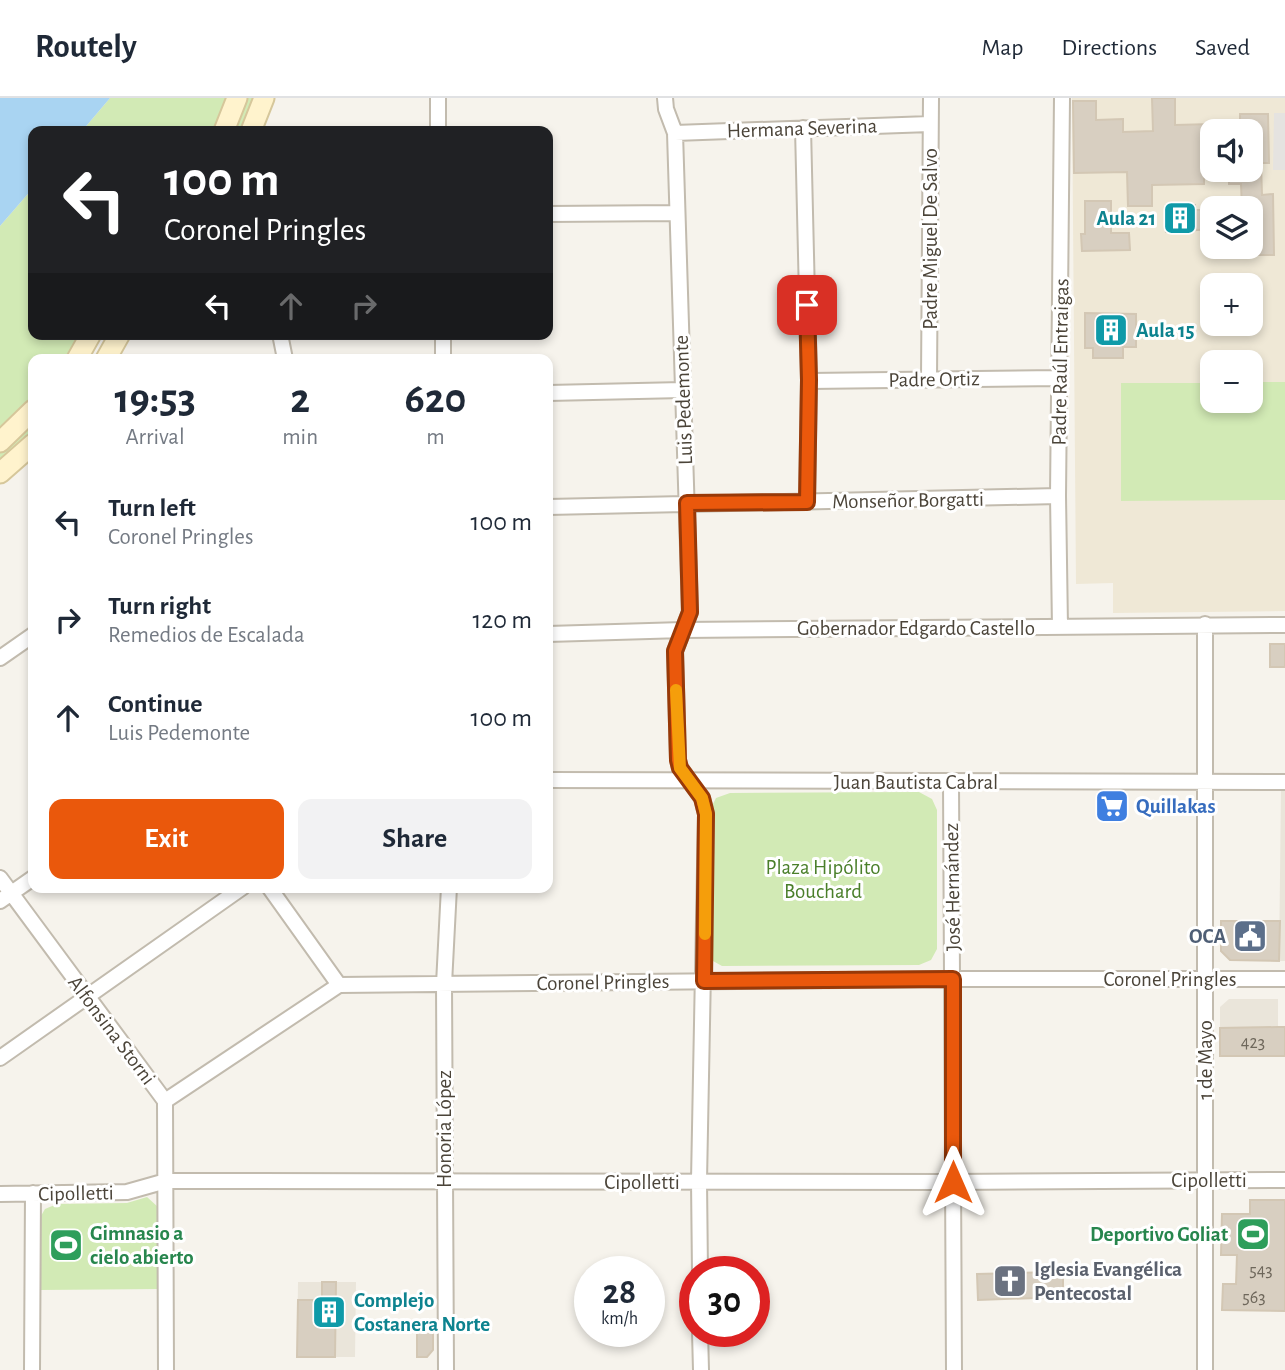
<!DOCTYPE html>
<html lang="en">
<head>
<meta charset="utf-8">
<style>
  :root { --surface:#fff; --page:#f2f2f3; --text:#1f2937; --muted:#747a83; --line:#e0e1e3; --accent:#ea580c }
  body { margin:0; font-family:"Alegreya Sans",sans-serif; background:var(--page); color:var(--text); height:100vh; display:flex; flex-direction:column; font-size:26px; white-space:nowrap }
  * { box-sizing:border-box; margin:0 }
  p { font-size:23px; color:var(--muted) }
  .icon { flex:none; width:38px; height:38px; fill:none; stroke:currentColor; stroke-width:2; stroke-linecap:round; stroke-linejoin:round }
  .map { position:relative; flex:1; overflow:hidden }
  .side { position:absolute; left:28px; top:256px; width:525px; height:539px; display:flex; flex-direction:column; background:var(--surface); border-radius:14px; box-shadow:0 4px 10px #0003 }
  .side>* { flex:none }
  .banner { position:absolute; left:28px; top:28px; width:525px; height:214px; border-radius:14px; box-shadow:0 4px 10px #0003; background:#202124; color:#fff; overflow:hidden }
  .controls { position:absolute; left:1200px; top:21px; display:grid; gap:14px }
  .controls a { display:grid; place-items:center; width:63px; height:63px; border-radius:14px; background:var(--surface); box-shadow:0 4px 10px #0003; font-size:35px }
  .speed { position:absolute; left:574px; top:1158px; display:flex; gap:14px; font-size:35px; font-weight:700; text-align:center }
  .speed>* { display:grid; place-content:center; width:91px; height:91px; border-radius:50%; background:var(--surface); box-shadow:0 4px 10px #0003; line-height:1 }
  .speed small { font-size:18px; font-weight:400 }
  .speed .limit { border:10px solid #d22; background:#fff; color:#111 }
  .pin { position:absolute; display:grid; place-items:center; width:60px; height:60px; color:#fff; margin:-30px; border-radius:14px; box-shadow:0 4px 10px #0006 }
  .me { position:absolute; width:77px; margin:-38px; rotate:0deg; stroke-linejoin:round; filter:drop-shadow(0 0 5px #0008) }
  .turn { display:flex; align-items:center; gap:24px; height:147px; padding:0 21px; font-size:32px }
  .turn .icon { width:91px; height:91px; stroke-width:2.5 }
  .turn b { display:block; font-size:49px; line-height:60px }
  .lanes { display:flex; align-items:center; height:66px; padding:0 21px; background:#0003; justify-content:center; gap:35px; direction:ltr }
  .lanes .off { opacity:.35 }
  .eta { display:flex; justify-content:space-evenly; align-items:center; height:119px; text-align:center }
  .eta b { font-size:42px; font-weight:600; line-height:49px }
  .cta { display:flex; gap:14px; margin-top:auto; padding:14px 21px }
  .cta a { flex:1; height:80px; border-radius:14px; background:var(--accent); color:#fff; font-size:28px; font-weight:600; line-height:80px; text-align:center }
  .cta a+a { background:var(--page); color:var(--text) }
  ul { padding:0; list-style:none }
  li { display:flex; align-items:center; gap:21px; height:98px; padding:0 21px }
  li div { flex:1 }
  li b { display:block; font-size:26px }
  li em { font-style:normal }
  header { display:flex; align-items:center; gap:42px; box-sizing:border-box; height:98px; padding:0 35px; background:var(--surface); border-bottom:2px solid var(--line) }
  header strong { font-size:33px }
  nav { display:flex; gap:38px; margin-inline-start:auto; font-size:24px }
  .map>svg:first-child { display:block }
  .residential { fill:#eae5da }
  .education { fill:#efe8d6; fill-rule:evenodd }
  .green { fill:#d2eab5 }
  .parking { fill:#e5e3e0 }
  .water { fill:#a9d4f2 }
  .building { fill:#d8cfc1; stroke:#d3c7b4; stroke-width:2 }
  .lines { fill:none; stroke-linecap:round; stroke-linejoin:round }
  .street-casing { stroke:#c2bbae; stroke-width:18 }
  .secondary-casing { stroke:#d6c79b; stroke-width:23 }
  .street { stroke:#fff; stroke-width:14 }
  .secondary { stroke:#fff3cd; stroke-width:19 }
  .route-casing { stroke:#983908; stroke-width:18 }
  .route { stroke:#ea580c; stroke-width:12 }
  .slow { stroke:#f59e0b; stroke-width:12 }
  .labels { text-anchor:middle; stroke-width:6; stroke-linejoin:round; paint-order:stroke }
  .number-label { font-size:18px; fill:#6e675b }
  .street-label { font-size:21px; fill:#4b4439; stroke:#fff }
  .culture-label { font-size:21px; font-weight:bold; fill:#0d838f; stroke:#fff; text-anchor:start }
  .shop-label { font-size:21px; font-weight:bold; fill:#366cbe; stroke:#fff; text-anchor:start }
  .park-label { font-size:21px; fill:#4a7f2a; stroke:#fff }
  .service-label { font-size:21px; font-weight:bold; fill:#4e5e75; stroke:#fff; text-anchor:end }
  .leisure-label { font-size:21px; font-weight:bold; fill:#27864d; stroke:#fff; text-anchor:start }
  .worship-label { font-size:21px; font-weight:bold; fill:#5b616d; stroke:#fff; text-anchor:start }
</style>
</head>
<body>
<header>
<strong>Routely</strong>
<nav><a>Map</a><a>Directions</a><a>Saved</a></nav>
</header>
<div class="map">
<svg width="1285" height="1272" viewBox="0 0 1285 1272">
  <rect width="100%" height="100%" fill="#f6f3ec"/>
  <path class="residential" d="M 1281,692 L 1285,692 L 1285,863 L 1279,863 Z
    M 1229,901 L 1278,901 L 1278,929 L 1220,930 L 1220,909 Z
    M 298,1184 L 356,1184 L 355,1259 L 297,1259 Z"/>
  <path class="education" d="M 1072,0 L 1285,0 L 1285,513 L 1113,515 L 1113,485 L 1076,486 ZM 1213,33 L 1251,33 L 1251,72 L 1213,72 ZM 1213,110 L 1251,110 L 1251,149 L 1213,149 ZM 1213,187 L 1251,187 L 1251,226 L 1213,226 ZM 1213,264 L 1251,264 L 1251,303 L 1213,303 Z"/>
  <path class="green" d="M 110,0 L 229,0 L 216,33 L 82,33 Z
    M 245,0 L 256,0 L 242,33 L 232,33 Z
    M 33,90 L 33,236 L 81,236 L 67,261 L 33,261 L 33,304 L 0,336 L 0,128 Z
    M 1251,284 L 1285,284 L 1285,402 L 1121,403 L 1121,285 L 1213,285 L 1213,303 L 1251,303 Z
    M 33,322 L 33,337 L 0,367 L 0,352 Z
    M 919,694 L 932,701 L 937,712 L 937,851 L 931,862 L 919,867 L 722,868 L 713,863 L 709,856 L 709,714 L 716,700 L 730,695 Z
    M 147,1099 L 158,1109 L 159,1191 L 39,1192 L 38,1123 L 45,1111 L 57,1106 L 127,1105 Z"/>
  <path class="parking" d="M 1274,15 L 1285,15 L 1285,72 L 1273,72 Z"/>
  <path class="water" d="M 0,0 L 110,0 L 82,33 L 33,33 L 33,90 L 0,128 Z"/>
  <path class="building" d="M 1152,0 L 1175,0 L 1175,27 L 1212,26 L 1213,64 L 1204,65 L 1204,86 L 1152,87 L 1152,108 L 1128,108 L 1127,74 L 1074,75 L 1073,3 L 1096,3 L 1096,22 L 1123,21 L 1123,34 L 1153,33 Z
    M 1240,16 L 1268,16 L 1269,65 L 1261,65 L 1262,97 L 1273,96 L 1274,157 L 1251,157 L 1251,110 L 1242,110 L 1241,86 L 1229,86 L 1229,72 L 1251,72 L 1251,33 L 1240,33 Z
    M 1085,103 L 1111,103 L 1111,135 L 1129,135 L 1130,152 L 1082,153 L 1081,136 L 1085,136 Z
    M 1166,107 L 1195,107 L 1195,112 L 1213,112 L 1213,131 L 1166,134 Z
    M 1085,215 L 1136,216 L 1136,249 L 1123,249 L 1123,260 L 1093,260 L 1093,250 L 1085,250 Z
    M 1270,546 L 1285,546 L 1285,569 L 1270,569 Z
    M 1221,823 L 1280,823 L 1279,863 L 1230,862 L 1221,853 Z
    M 1278,929 L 1285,929 L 1285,958 L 1220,958 L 1220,930 Z
    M 1250,1102 L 1285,1102 L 1285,1213 L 1222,1212 L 1223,1186 L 1236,1186 L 1237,1157 L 1221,1157 L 1222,1116 L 1250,1116 Z
    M 1052,1169 L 1063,1169 L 1063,1199 L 978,1202 L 977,1176 L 1052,1174 Z
    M 322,1184 L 336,1184 L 335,1259 L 297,1259 L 298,1202 L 322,1202 Z
    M 417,1234 L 433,1234 L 433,1252 L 427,1259 L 417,1259 Z"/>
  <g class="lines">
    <g class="street-casing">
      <path id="street" d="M 438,0 L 438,33
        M 665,0 L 666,11 L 675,35 L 690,514 L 675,553 L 678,662 L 680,670 L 702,700 L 706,716 L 699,1083 L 700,1174
        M 803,30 L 809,283 L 807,404
        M 675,35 L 930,26
        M 548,116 L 677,115
        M 280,236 L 285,261
        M 443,236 L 443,261
        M 929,281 L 931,0
        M 809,283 L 1059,280
        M 548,295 L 683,292
        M 548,409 L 1058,398
        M 1060,529 L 1058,398 L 1062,0
        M 548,536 L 683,532 L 1285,527
        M 0,560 L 33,537
        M 548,682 L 1285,684
        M 951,684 L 954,1272
        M 0,780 L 165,1003 L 166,1272
        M 269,789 L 339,887
        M 0,803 L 33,780
        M 0,960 L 243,789
        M 165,1003 L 339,887 L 953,881 L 1285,881
        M 0,1096 L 127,1094 L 166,1083 L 953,1084 L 1285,1082
        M 700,1234 L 701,1272
        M 32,1272 L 33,1095
        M 446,1272 L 444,886 L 449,789
        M 1205,1272 L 1205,526"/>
    </g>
    <g class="secondary-casing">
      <path id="secondary" d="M 224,33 L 237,0
        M 251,33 L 264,0
        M 77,261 L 91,236
        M 106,261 L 120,236
        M 0,344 L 33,312
        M 0,375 L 33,346"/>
    </g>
    <use href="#street" class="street"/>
    <use href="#secondary" class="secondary"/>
  </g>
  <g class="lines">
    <g class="route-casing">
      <path id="route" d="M 807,207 L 809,282 L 807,404 L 687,405 L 690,514 L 675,553 L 678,662 L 680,670 L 702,700 L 706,716 L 704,883 L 953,881 L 953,1084"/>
    </g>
    <use href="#route" class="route"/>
    <path class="slow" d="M 676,592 L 680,670 L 702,700 L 706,716 L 705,836"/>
  </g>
  <defs>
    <g id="building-square" transform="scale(1.75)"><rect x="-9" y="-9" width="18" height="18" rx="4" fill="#0f9aa8" stroke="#fff"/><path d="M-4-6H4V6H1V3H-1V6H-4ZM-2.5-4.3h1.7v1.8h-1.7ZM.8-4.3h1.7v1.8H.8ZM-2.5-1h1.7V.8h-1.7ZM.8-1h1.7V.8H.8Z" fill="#fff"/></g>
    <g id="supermarket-square" transform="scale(1.75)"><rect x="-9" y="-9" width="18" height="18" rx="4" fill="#3f7fe0" stroke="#fff"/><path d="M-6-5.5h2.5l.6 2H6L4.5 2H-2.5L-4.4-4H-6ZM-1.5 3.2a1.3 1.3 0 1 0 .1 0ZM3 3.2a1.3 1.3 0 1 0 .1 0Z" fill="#fff"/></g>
    <g id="civic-square" transform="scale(1.75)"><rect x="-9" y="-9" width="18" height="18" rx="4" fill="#5c6f8a" stroke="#fff"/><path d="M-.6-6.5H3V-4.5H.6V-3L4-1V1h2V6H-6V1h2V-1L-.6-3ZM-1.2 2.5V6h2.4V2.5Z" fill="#fff"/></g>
    <g id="stadium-square" transform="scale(1.75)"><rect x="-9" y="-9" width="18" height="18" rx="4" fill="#2e9e5b" stroke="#fff"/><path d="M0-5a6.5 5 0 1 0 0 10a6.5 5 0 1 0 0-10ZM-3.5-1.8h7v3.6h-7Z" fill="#fff"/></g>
    <g id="church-square" transform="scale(1.75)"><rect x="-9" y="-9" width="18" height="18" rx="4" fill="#6b7280" stroke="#fff"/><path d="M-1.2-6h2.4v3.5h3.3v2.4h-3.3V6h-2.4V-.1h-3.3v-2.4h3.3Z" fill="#fff"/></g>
  </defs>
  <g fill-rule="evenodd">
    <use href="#building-square" x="1180" y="120"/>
    <use href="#building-square" x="1111" y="232"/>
    <use href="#supermarket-square" x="1112" y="708"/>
    <use href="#civic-square" x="1250" y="838"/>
    <use href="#stadium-square" x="1253" y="1136"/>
    <use href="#stadium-square" x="66" y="1147"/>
    <use href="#church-square" x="1010" y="1183"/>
    <use href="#building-square" x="329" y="1214"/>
  </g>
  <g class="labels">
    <g class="number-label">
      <text x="1253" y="950">423</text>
      <text x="1261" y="1178">543</text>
      <text x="1254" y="1205">563</text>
    </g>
    <g class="street-label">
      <text transform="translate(802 30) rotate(-2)" y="7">Hermana Severina</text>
      <text transform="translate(930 141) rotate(-90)" y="7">Padre Miguel De Salvo</text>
      <text transform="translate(1060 264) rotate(-89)" y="7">Padre Raúl Entraigas</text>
      <text transform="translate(934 281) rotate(-1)" y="7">Padre Ortiz</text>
      <text transform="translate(683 302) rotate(-92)" y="7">Luis Pedemonte</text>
      <text transform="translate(908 402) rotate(-1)" y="7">Monseñor Borgatti</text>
      <text x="916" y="537">Gobernador Edgardo Castello</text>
      <text x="916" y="691">Juan Bautista Cabral</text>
      <text transform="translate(952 789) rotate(-91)" y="7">José Hernández</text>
      <text x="1170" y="888">Coronel Pringles</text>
      <text transform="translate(603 884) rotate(-1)" y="7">Coronel Pringles</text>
      <text transform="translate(112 932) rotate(53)" y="7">Alfonsina Storni</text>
      <text transform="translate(1205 962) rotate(-90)" y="7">1 de Mayo</text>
      <text transform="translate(444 1031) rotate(-90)" y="7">Honoria López</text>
      <text x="1209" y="1089">Cipolletti</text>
      <text x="642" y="1091">Cipolletti</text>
      <text transform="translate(76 1095) rotate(-1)" y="7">Cipolletti</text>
    </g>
    <g class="culture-label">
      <text x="1156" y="127" text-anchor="end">Aula 21</text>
      <text x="1136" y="239">Aula 15</text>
      <text x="354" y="1209">Complejo<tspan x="354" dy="24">Costanera Norte</tspan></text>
    </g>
    <g class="shop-label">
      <text x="1136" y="715">Quillakas</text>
    </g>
    <g class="park-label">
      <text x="823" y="776">Plaza Hipólito<tspan x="823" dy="24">Bouchard</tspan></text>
    </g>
    <g class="service-label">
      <text x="1226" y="845">OCA</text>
    </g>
    <g class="leisure-label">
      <text x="90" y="1142">Gimnasio a<tspan x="90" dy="24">cielo abierto</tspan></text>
      <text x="1228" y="1143" text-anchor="end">Deportivo Goliat</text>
    </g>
    <g class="worship-label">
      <text x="1034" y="1178">Iglesia Evangélica<tspan x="1034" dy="24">Pentecostal</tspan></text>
    </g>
  </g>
</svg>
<div class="controls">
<a><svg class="icon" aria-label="sound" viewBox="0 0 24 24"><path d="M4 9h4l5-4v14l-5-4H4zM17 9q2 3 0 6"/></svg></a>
<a><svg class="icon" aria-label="layers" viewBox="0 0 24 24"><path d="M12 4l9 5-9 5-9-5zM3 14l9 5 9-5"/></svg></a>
<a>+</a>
<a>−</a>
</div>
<div class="speed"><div>28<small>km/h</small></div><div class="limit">30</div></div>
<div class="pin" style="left:807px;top:207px;background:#d93025"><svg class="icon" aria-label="arrive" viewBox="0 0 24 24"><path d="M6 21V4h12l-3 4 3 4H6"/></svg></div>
<svg class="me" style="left:953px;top:1084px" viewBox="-20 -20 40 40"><path d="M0-17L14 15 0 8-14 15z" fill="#ea580c" stroke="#fff" stroke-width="4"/></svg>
<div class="banner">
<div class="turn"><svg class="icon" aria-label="left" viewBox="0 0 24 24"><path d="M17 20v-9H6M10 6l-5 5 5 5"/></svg><div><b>100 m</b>Coronel Pringles</div></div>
<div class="lanes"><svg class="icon" aria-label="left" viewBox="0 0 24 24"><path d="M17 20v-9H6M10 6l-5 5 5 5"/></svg><svg class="icon off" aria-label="ahead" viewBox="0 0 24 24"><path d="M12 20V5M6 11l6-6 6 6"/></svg><svg class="icon off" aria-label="right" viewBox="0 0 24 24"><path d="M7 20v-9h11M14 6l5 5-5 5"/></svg></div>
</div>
<section class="side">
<div class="eta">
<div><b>19:53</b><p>Arrival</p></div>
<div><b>2</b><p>min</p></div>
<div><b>620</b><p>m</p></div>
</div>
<ul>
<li><svg class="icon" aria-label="left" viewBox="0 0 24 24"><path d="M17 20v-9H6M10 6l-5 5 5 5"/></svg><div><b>Turn left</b><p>Coronel Pringles</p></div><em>100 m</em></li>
<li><svg class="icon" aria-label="right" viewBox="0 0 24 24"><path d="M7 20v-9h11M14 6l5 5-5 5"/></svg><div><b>Turn right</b><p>Remedios de Escalada</p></div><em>120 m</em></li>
<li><svg class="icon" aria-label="ahead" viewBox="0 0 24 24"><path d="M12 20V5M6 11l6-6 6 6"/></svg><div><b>Continue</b><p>Luis Pedemonte</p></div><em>100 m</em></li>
</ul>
<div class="cta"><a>Exit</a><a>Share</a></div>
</section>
</div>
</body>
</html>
